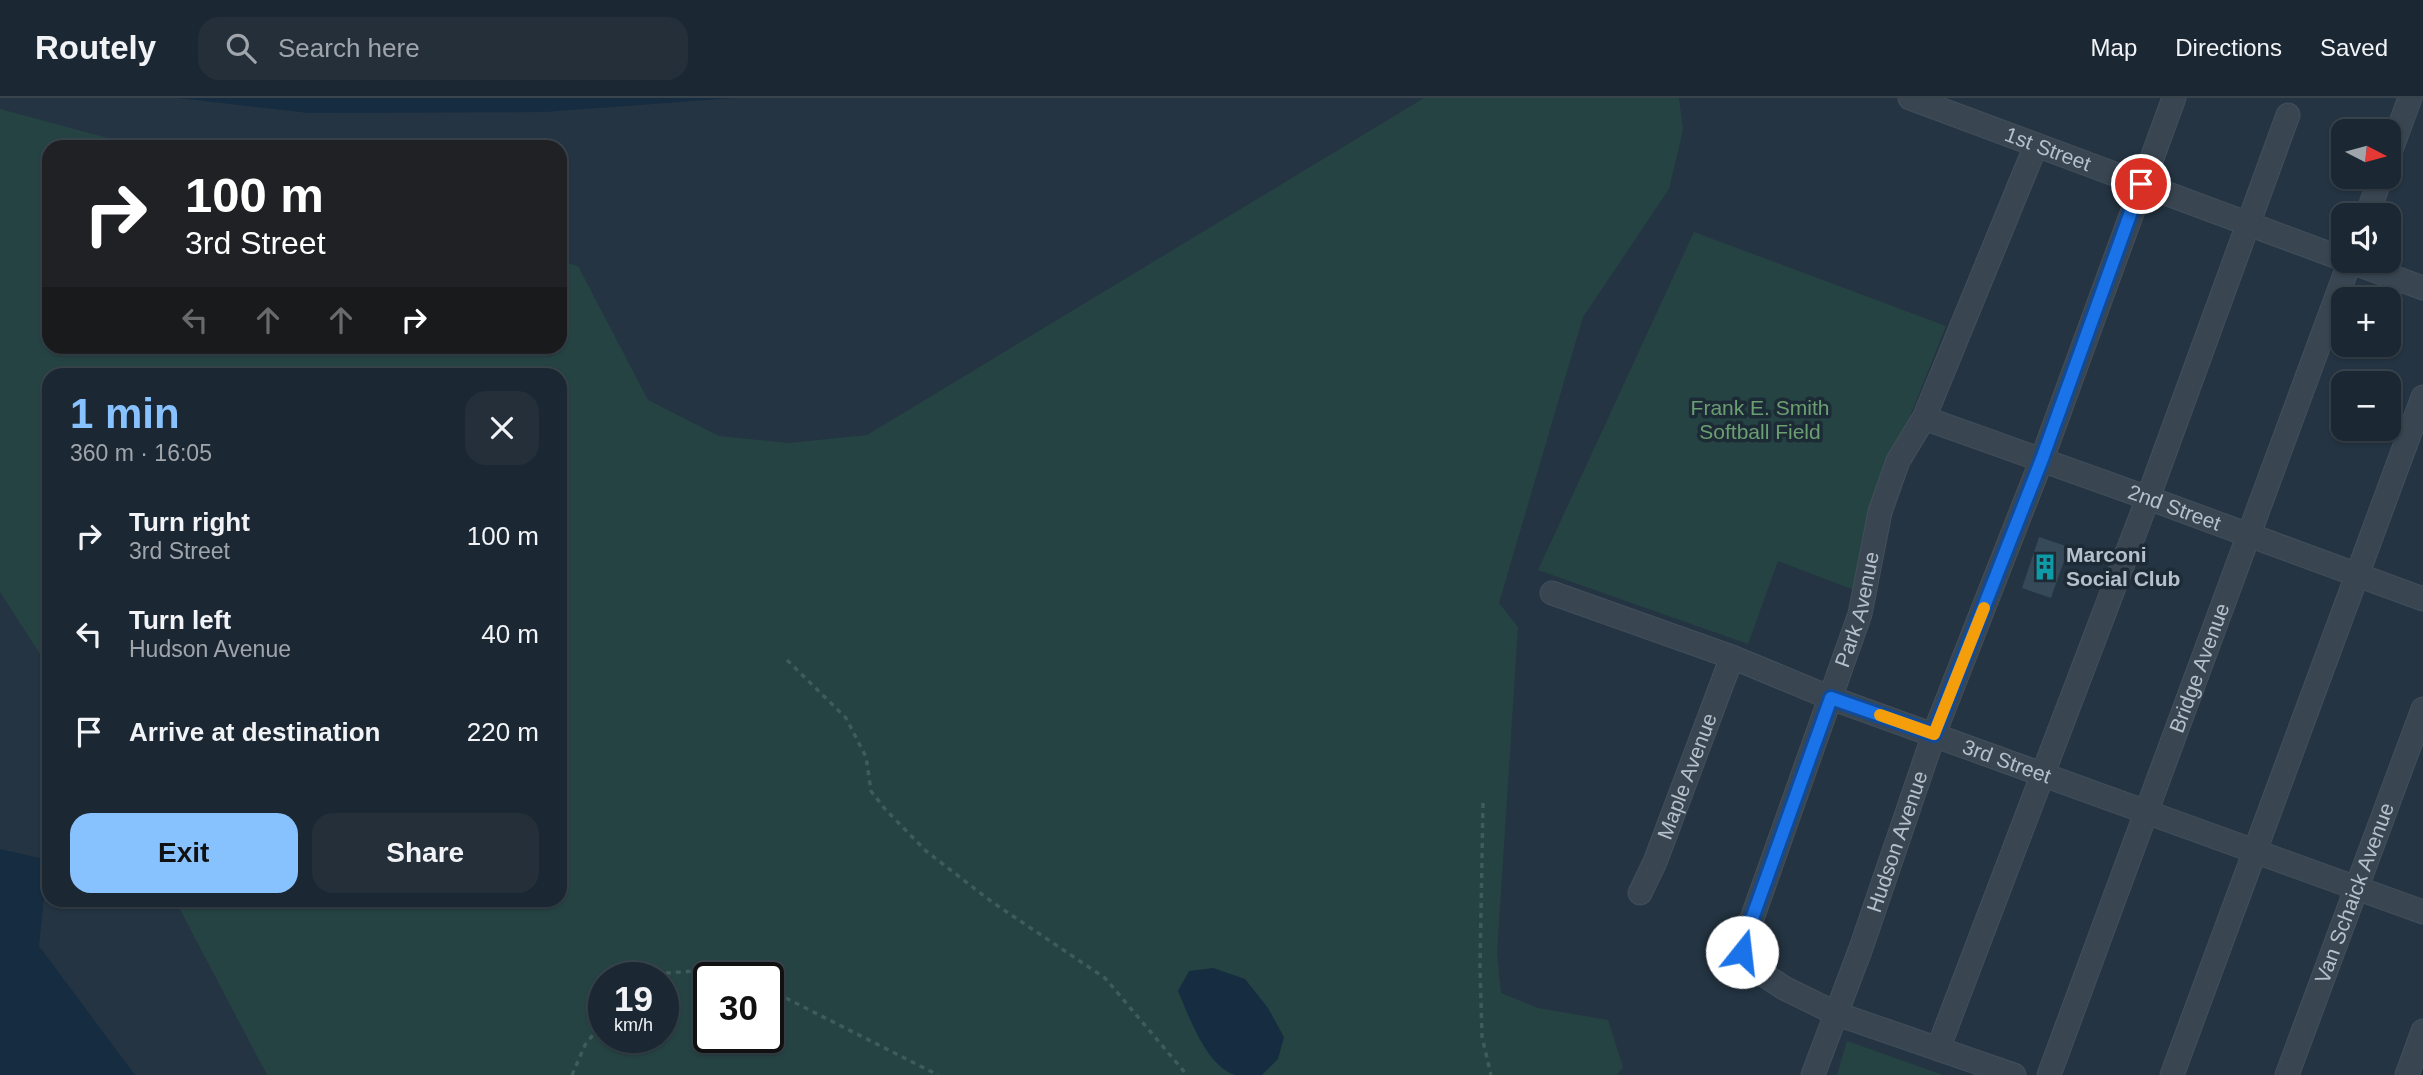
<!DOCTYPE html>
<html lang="en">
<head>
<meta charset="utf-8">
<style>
  :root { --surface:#1b2732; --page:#242f3a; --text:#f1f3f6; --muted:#a0a5ac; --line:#39444d; --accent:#88c2fe }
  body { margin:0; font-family:Arial,sans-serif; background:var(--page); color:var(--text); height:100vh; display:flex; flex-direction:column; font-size:26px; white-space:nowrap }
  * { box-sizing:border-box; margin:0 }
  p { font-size:23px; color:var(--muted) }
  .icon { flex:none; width:38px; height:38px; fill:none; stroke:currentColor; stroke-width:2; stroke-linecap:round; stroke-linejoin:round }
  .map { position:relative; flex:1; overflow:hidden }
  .panel { position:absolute; left:42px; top:270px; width:525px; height:539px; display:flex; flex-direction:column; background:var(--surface); border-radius:21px; box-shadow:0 2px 5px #0004,0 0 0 2px var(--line) }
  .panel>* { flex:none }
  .banner { position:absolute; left:42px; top:42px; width:525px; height:214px; border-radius:21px; box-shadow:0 2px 5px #0004,0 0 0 2px var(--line); background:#202124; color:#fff; overflow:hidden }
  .needle { width:46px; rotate:96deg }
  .tools { position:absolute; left:2331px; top:21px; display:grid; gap:14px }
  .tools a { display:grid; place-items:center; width:70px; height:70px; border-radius:14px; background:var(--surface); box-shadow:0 2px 5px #0004,0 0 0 2px var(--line); font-size:35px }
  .speed { position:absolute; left:588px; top:864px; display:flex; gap:14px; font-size:35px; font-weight:700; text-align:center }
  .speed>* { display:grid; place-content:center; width:91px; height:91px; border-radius:50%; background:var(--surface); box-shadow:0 2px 5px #0004,0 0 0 2px var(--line); line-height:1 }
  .speed small { font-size:18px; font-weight:400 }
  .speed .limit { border:4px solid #111; border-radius:10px; background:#fff; color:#111 }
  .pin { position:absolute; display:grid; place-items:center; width:60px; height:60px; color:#fff; margin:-30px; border:4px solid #fff; border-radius:50%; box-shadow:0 2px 7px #0007 }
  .me { position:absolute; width:77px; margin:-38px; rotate:16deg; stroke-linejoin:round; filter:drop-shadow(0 0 5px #0008) }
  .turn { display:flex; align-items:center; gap:24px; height:147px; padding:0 28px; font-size:32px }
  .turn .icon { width:91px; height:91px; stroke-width:2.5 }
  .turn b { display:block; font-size:49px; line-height:60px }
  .lanes { display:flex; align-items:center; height:66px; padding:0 28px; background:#0003; justify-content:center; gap:35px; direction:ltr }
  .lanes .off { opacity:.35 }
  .round { display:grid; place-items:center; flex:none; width:74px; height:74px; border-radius:21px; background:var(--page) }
  .summary { display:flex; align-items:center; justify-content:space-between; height:119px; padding:0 28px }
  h1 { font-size:42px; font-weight:700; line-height:52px; color:var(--accent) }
  .primary-button { display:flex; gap:14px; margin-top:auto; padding:14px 28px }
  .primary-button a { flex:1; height:80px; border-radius:21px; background:var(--accent); color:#111; font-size:28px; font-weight:700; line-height:80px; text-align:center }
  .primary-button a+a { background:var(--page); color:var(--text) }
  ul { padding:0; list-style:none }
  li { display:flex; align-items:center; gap:21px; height:98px; padding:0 28px }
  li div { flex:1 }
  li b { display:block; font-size:26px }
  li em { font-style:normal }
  header { display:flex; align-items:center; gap:42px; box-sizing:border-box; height:98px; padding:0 35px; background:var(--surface); border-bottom:2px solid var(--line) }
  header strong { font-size:33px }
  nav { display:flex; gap:38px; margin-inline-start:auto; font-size:24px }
  .search { width:490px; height:63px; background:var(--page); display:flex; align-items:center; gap:18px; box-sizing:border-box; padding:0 24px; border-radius:21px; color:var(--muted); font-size:26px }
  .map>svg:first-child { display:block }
  .green { fill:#264343; fill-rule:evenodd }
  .water { fill:#162c41 }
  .building { fill:#364958 }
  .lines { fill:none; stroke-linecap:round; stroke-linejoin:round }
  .minor-casing { stroke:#424f5b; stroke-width:25 }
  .path { stroke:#3f5b5a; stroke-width:3.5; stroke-dasharray:5 5; stroke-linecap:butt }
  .minor { stroke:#394652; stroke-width:23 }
  .route-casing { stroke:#114b97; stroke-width:18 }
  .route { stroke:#1a73e8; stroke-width:12 }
  .slow { stroke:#f59e0b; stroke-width:12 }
  .labels { text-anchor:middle; stroke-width:7; stroke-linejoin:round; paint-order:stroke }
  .street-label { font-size:21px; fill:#b5c0cc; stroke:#1d2b37 }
  .park-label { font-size:21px; fill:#6b9e71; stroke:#1d2b37 }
  .poi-label { font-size:21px; font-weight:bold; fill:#b5c0cc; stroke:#1d2b37; text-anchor:start }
</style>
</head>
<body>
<header>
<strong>Routely</strong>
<div class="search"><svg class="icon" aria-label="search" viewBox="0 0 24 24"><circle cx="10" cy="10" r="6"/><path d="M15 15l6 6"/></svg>Search here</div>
<nav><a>Map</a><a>Directions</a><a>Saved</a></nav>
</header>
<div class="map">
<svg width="2423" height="977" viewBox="0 0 2423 977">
  <rect width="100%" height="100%" fill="#243442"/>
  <path class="green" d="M 1424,0 L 1679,0 L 1683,32 L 1669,91 L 1583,219 L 1499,505 L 1518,529 L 1497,856 L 1501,895 L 1538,910 L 1608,922 L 1623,969 L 1617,977 L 267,977 L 175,802 L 560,802 L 560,276 L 49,276 L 49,570 L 0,494 L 0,11 L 141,49 L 49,49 L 49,248 L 560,248 L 560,163 L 578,168 L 648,302 L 719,338 L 789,345 L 867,337 ZM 604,880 L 663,880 L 663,940 L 604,940 ZM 709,880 L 768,880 L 768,940 L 709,940 Z
    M 1694,134 L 1946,228 L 1862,440 L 1854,492 L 1778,463 L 1748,546 L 1538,472 Z
    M 1847,943 L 1943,977 L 1837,977 Z"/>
  <path class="water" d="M 178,0 L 734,0 L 544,14 L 309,15 Z
    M 0,751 L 48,762 L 39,848 L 135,977 L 0,977 Z
    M 1213,870 L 1245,881 L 1268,910 L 1284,939 L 1278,961 L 1262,977 C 1254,977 1242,977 1235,977 C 1206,968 1189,918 1178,893 L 1189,873 Z"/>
  <path class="building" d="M 2039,439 L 2069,449 L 2051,500 L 2022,490 Z"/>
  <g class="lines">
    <g class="minor-casing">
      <g id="minor">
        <path id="s1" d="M 1910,0 L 2343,161"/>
        <path d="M 2389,57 L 2410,0"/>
        <path d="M 2367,117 L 2381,79"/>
        <path d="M 2349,163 L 2423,190"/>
        <path id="s2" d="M 1924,320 L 2148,400 L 2423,501"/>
        <path id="s3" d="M 1552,495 L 1732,559 L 1831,600 L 2423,814"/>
        <path id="s4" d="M 1640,795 L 1655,764 L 1732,559"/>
        <path d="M 1938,951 L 2148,400 L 2288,17"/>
        <path id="s5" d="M 1813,977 L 1861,850 L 1934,636 L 2042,361 L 2174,0"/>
        <path id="s6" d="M 2014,977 L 1837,916 L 1784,890 L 1746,865 L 1743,854 L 1744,843 L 1860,516 L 1880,414 L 1898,363 L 1924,320 L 2036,47"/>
        <path id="s7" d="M 2049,977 L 2350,163"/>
        <path d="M 2172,977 C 2257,751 2338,524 2423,299"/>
        <path id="s8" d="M 2287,977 L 2423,611"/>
        <path d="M 2407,977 L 2423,933"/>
      </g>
    </g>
    <path class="path" d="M 787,562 L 846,620 L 866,659 L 871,693 L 885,711 L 926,753 L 992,804 L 1105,880 L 1187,977
      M 1483,705 L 1480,869 L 1482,939 L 1491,977
      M 657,880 L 667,875 L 723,871 L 745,880
      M 768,891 L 938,977
      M 572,977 L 585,947 L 604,923"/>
    <use href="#minor" class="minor"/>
  </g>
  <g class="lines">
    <g class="route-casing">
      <path id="route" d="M 1742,854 L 1744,843 L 1831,600 L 1934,636 L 2042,361 L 2141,86"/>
    </g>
    <use href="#route" class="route"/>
    <path class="slow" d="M 1880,617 L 1934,636 L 1984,510"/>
  </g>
  <defs>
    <g id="building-bare" transform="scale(2.1)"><path d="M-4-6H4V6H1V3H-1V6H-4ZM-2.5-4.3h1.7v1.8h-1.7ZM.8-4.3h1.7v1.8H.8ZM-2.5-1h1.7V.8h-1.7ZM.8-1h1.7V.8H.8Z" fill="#0f9aa8" stroke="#1d2b37" stroke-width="2.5" paint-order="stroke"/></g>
  </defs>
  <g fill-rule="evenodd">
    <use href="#building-bare" x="2045" y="469"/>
  </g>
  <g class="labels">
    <g class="street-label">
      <text dy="7" stroke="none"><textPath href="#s1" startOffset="147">1st Street</textPath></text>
      <text dy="7" stroke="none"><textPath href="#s2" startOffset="266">2nd Street</textPath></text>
      <text dy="7" stroke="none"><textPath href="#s6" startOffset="665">Park Avenue</textPath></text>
      <text dy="7" stroke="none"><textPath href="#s7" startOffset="434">Bridge Avenue</textPath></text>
      <text dy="7" stroke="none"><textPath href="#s3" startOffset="485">3rd Street</textPath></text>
      <text dy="7" stroke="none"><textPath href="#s4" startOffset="126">Maple Avenue</textPath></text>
      <text dy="7" stroke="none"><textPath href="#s5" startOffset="248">Hudson Avenue</textPath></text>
      <text dy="7" stroke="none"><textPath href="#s8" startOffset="194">Van Schaick Avenue</textPath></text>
    </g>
    <g class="park-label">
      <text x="1760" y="317">Frank E. Smith<tspan x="1760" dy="24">Softball Field</tspan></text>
    </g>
    <g class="poi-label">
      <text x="2066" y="464">Marconi<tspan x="2066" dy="24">Social Club</tspan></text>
    </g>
  </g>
</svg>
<div class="tools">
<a><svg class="needle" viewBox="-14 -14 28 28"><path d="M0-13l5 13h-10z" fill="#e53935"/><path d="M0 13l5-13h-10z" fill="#a0a5ac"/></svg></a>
<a><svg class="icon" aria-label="sound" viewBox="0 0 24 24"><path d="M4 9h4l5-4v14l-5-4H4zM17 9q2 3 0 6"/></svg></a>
<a>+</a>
<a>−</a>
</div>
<div class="speed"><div>19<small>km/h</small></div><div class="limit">30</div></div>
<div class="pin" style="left:2141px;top:86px;background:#d93025"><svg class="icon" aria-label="arrive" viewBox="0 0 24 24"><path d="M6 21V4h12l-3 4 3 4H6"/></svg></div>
<svg class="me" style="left:1742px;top:854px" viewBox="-20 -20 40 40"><circle r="19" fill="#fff"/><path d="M0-13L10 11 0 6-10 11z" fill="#1a73e8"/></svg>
<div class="banner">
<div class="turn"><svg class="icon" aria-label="right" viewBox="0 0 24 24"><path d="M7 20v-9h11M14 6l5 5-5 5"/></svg><div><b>100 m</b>3rd Street</div></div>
<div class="lanes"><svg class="icon off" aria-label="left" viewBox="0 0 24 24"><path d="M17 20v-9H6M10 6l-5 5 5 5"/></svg><svg class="icon off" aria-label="ahead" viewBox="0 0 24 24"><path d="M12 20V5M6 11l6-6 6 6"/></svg><svg class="icon off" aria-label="ahead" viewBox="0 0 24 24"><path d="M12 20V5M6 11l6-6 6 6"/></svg><svg class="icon" aria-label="right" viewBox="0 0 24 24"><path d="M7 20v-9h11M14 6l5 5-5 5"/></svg></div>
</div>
<section class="panel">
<div class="summary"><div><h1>1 min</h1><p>360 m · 16:05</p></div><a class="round"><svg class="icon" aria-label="close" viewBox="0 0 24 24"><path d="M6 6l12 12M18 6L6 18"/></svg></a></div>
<ul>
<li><svg class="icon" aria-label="right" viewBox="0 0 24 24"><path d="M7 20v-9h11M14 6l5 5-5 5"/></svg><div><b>Turn right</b><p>3rd Street</p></div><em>100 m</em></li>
<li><svg class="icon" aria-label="left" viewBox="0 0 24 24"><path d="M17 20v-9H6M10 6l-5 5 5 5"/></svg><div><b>Turn left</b><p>Hudson Avenue</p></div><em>40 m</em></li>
<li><svg class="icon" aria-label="arrive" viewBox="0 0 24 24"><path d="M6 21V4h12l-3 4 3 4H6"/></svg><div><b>Arrive at destination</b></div><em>220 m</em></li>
</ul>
<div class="primary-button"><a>Exit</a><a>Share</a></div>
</section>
</div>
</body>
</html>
